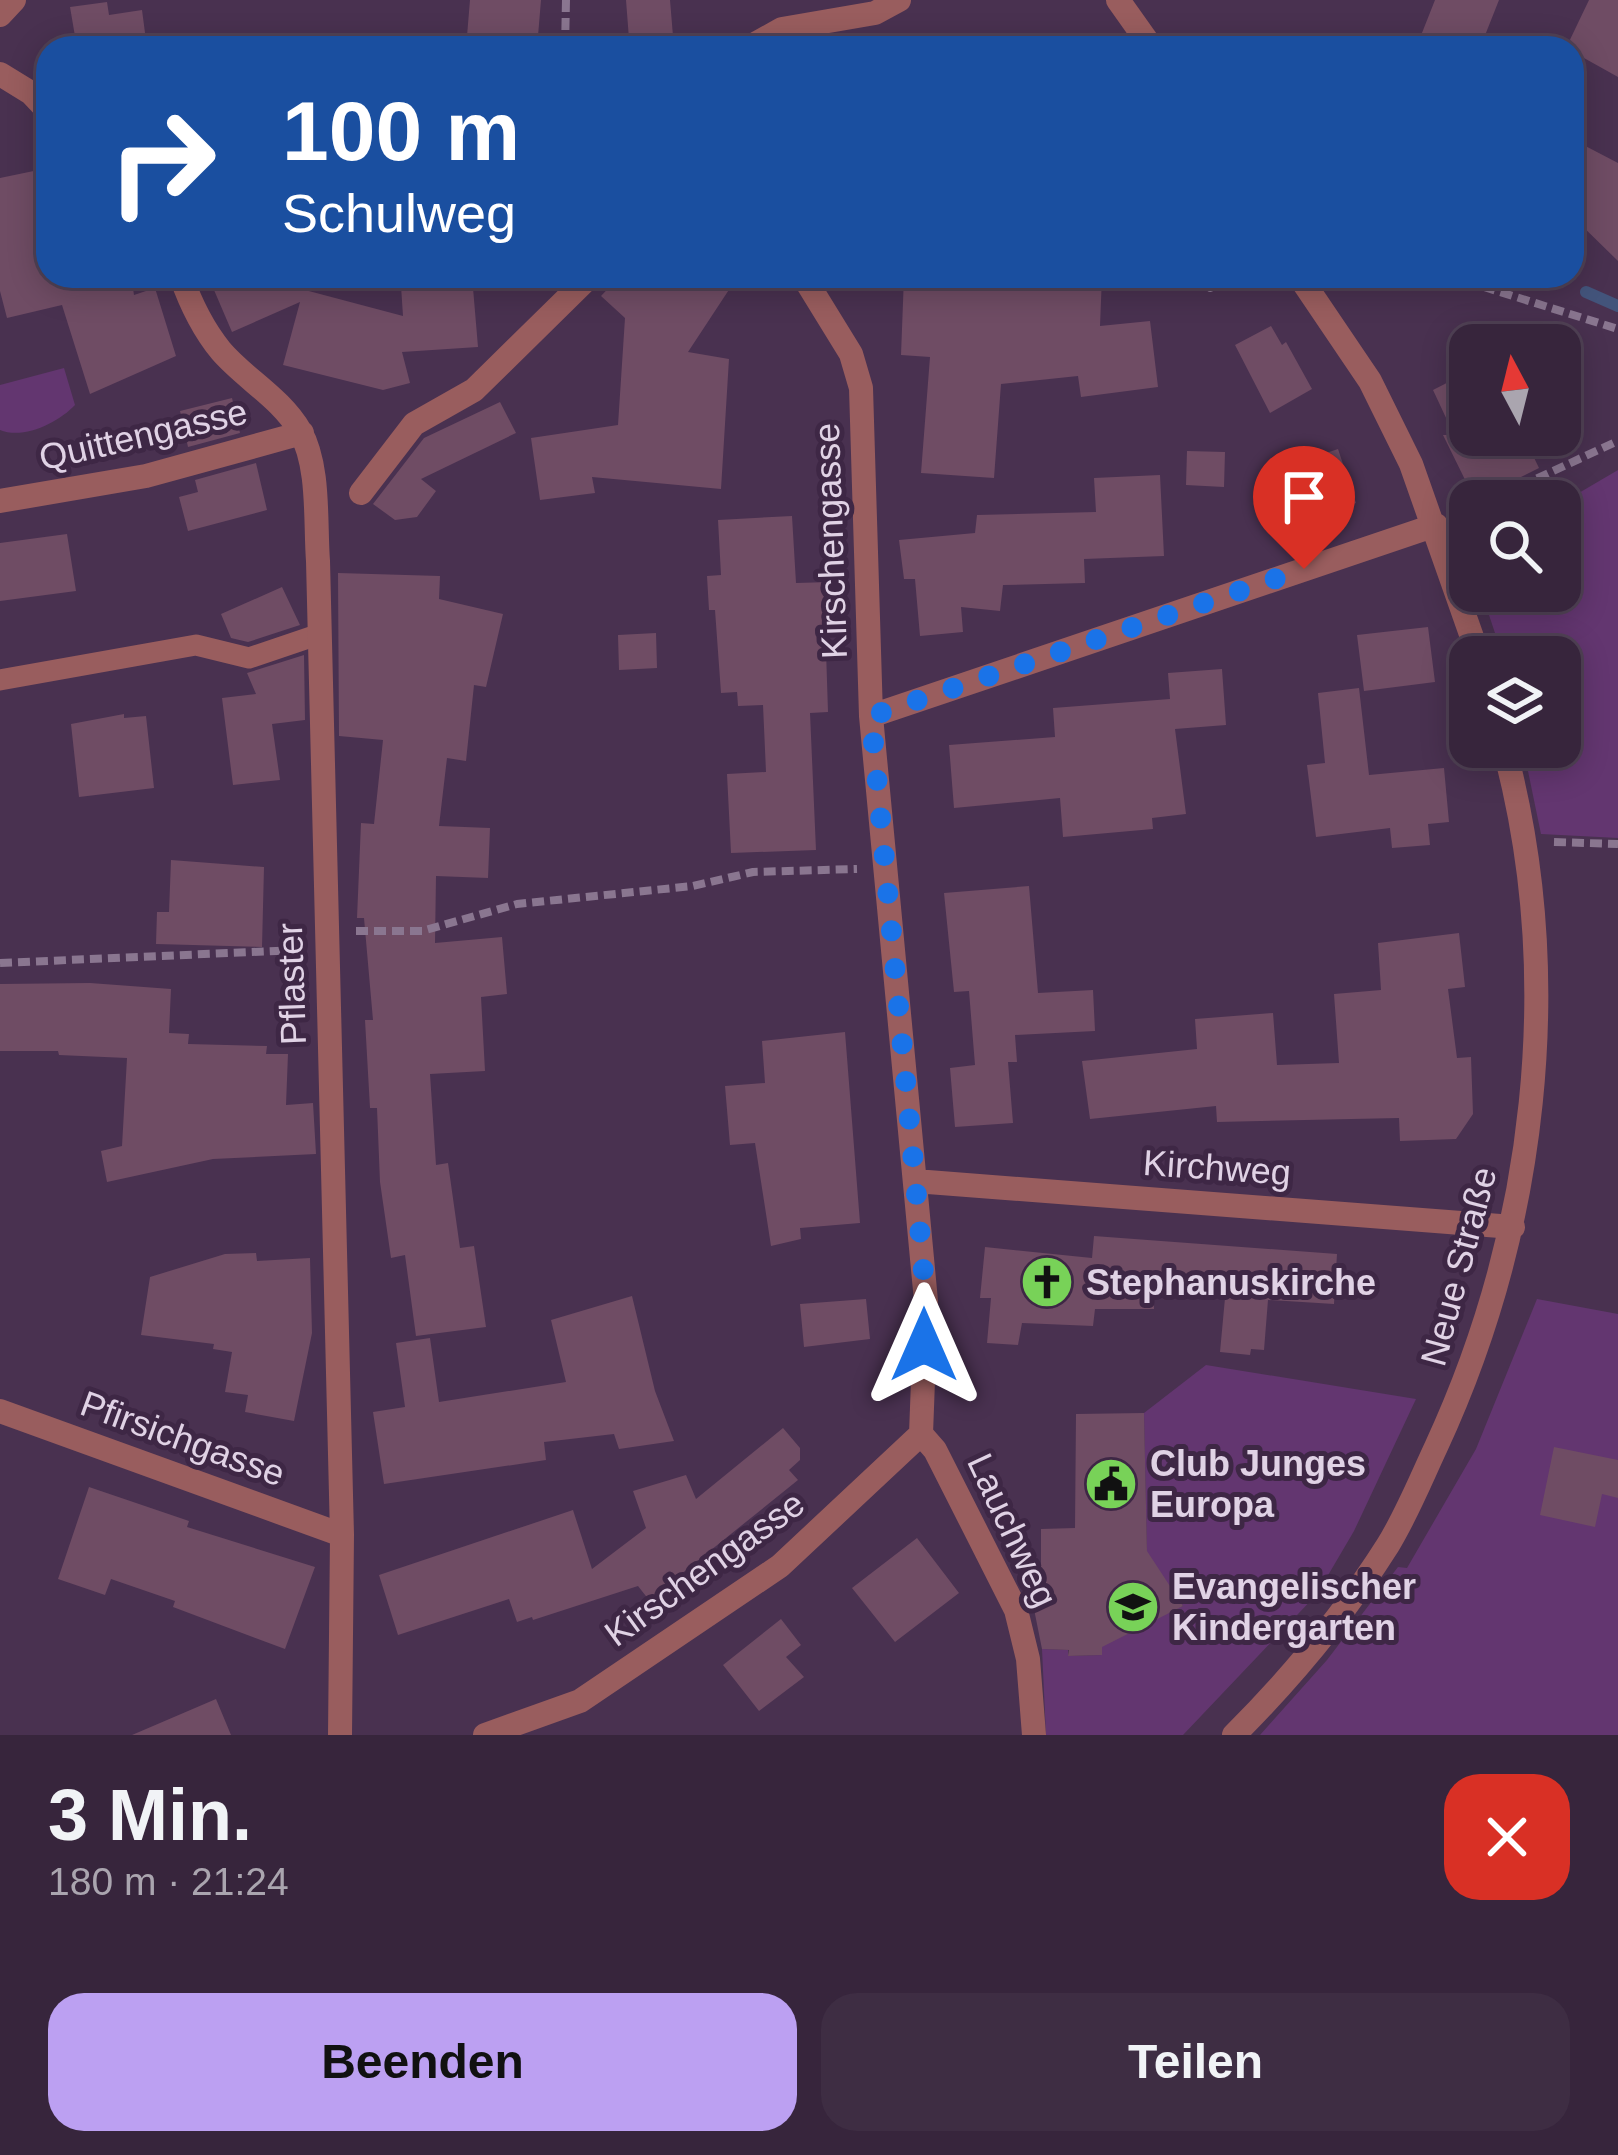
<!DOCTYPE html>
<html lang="de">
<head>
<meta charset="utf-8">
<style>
  :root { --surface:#37253c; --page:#3e2d43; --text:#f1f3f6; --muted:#aaa5af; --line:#514256; --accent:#bca0f2 }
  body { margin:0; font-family:Arial,sans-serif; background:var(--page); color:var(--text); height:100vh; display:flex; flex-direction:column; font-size:45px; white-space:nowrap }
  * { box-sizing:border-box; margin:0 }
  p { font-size:39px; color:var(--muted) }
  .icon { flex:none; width:66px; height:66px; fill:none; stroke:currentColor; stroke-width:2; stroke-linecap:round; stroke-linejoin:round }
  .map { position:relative; height:1735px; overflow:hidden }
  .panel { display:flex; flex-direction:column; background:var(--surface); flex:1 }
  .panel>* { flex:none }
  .banner { position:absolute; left:36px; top:36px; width:1548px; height:252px; border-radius:36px; box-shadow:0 6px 30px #0003,0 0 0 3px var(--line); background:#1a4fa0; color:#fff; overflow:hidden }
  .needle { width:78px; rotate:353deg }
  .fabs { position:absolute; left:1449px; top:324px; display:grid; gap:24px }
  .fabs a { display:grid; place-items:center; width:132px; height:132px; border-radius:24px; background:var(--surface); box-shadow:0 6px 30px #0003,0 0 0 3px var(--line); font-size:60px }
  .pin { position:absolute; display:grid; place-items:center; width:102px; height:102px; color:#fff; margin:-123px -51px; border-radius:50% 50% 50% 0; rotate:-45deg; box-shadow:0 0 12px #0007 }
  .pin .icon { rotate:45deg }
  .me { position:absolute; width:132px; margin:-66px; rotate:0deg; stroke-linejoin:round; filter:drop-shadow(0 0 9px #0008) }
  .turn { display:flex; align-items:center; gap:42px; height:252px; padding:0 48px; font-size:54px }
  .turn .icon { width:156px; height:156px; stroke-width:2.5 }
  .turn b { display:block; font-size:84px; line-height:102px }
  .round { display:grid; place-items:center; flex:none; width:126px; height:126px; border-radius:36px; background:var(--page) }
  .summary { display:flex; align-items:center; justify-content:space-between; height:204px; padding:0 48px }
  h1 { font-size:72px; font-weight:800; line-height:90px }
  .cta { display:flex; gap:24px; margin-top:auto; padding:24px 48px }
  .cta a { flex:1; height:138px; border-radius:36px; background:var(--accent); color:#111; font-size:48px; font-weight:800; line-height:138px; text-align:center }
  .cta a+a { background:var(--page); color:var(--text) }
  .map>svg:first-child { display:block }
  .green { fill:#633670 }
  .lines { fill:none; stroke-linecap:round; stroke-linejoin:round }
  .stream { stroke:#43547b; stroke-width:12 }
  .building { fill:#6f4c64 }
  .path { stroke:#8a7690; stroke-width:8; stroke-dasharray:12 6; stroke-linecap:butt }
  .service { stroke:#995d5e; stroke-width:21 }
  .minor { stroke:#995d5e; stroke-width:24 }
  .route { stroke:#1a73e8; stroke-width:21; stroke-dasharray:0 37.8 }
  .labels { text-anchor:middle; stroke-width:10; stroke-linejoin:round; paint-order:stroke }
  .street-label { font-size:36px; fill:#e0d2e5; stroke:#3e2745 }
  .poi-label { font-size:36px; font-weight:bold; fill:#e0d2e5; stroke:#3e2745; text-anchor:start }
</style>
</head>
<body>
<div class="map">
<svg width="1618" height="1735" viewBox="0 0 1618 1735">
  <rect width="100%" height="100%" fill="#493150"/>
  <path class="green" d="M 64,368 L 75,405 C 59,422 24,440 0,430 L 0,385 Z
    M 1618,470 L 1618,838 L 1541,834 L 1523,747 L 1560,747 L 1560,657 L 1503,657 L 1481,591 L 1560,591 L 1560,504 Z
    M 1537,1299 L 1618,1314 L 1618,1735 L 1260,1735 L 1327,1660 L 1398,1567 L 1407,1568 L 1476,1449 Z
    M 1206,1365 L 1416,1399 L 1354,1531 L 1317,1594 L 1183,1735 L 1046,1735 L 1042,1649 L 1068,1650 L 1068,1656 L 1101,1655 L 1102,1639 L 1183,1606 L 1147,1555 L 1144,1413 Z"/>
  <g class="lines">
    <path class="stream" d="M 1586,292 L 1618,306"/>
  </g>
  <path class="building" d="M 470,0 L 541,0 L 537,48 L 466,48 Z
    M 626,0 L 670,0 L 673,36 L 629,39 Z
    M 1435,0 L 1499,0 L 1480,48 L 1444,48 L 1420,38 Z
    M 1589,0 L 1618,0 L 1618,77 L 1566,48 Z
    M 107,2 L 109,15 L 142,10 L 147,48 L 77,48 L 70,7 Z
    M 1572,139 L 1618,163 L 1618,261 L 1572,216 Z
    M 48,168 L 48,276 L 131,276 L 134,295 L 155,288 L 176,356 L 90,394 L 62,305 L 7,318 L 0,291 L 0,178 Z
    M 208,276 L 269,276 L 271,281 L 403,316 L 401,286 L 437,285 L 436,276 L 472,276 L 478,347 L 402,352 L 410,383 L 383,390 L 283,365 L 300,302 L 232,332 Z
    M 620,276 L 738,276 L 688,352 L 729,359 L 721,489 L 592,477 L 595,493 L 540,500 L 531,438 L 618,425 L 625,318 L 601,296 Z
    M 904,276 L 1102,276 L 1100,326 L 1150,321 L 1158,387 L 1081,397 L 1078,376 L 1001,384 L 994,478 L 921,473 L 930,357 L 901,355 Z
    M 1271,326 L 1282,345 L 1286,342 L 1312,389 L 1270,413 L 1235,345 Z
    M 1470,371 L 1470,435 L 1523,435 L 1539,468 L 1475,500 L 1443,435 L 1454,435 L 1433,390 Z
    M 232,398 L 240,433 L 188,447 L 180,411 Z
    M 500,402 L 516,433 L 421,479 L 436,491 L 417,517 L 395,520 L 373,504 L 424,438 Z
    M 1338,449 L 1356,503 L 1298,523 L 1279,469 Z
    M 1187,451 L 1225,452 L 1224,487 L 1186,485 Z
    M 256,463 L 267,510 L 188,531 L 179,497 L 198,492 L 195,480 Z
    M 1160,475 L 1164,556 L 1084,559 L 1085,583 L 1003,585 L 1000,611 L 961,607 L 963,632 L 920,636 L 915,579 L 904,579 L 899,540 L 975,533 L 977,515 L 1096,512 L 1094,478 Z
    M 792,516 L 796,583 L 831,582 L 833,619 L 825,619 L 828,712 L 810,713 L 816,850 L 731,853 L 727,774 L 766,772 L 763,705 L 738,706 L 737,692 L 721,693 L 715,610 L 709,610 L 707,576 L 721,575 L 718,520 Z
    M 67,534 L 76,591 L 0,601 L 0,543 Z
    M 338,573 L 440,576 L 439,599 L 503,614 L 486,687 L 474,685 L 466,761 L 447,758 L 439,826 L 490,828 L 488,878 L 436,876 L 435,943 L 502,937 L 507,994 L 481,997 L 485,1071 L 430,1074 L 436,1165 L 448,1163 L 460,1248 L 474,1246 L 486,1327 L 416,1336 L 405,1255 L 391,1258 L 380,1182 L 377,1108 L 370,1108 L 365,1020 L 373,1020 L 364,918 L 357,918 L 361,823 L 374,824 L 383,740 L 339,736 Z
    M 282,587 L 300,625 L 248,642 L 231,638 L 221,614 Z
    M 1428,627 L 1435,682 L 1364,691 L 1357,635 Z
    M 656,633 L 657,668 L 619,670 L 618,635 Z
    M 304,655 L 305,720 L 272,724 L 280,780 L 233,785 L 222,698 L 256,694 L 247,673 Z
    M 1222,669 L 1226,725 L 1175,729 L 1186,814 L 1152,818 L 1153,829 L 1063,837 L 1060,798 L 954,808 L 949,745 L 1055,737 L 1053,708 L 1170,699 L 1168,673 Z
    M 1359,688 L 1369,775 L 1444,768 L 1449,822 L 1428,824 L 1430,845 L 1392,848 L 1390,828 L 1316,837 L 1307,765 L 1325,763 L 1318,693 Z
    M 124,714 L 124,718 L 146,716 L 154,788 L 79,797 L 71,724 Z
    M 171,860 L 264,867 L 262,947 L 156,944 L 157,912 L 169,912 Z
    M 1029,886 L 1038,993 L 1093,990 L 1095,1031 L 1015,1035 L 1017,1062 L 1008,1062 L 1013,1123 L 955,1127 L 950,1068 L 975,1065 L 969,991 L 954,992 L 944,893 Z
    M 1459,933 L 1465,987 L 1448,989 L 1457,1058 L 1471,1057 L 1473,1114 L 1456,1139 L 1400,1141 L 1399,1118 L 1217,1122 L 1216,1106 L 1090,1119 L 1082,1061 L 1197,1049 L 1195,1019 L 1273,1013 L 1277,1065 L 1339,1063 L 1334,994 L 1381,990 L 1378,943 Z
    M 90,983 L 171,989 L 169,1033 L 189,1034 L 188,1044 L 267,1046 L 266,1054 L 288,1054 L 286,1105 L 313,1103 L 316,1154 L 213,1159 L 107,1182 L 101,1151 L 122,1146 L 127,1058 L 59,1055 L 58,1051 L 0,1051 L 0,984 Z
    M 845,1032 L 860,1223 L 800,1228 L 801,1239 L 771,1246 L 755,1143 L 730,1145 L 725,1086 L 765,1083 L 762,1041 Z
    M 1094,1236 L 1337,1254 L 1334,1304 L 1268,1300 L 1264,1350 L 1251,1349 L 1250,1355 L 1220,1352 L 1225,1298 L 1218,1297 L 1219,1279 L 1153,1275 L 1154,1309 L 1095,1309 L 1093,1326 L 1022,1323 L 1018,1345 L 987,1343 L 991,1298 L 980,1298 L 985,1247 L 1092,1258 Z
    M 256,1253 L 257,1261 L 310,1258 L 312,1333 L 294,1421 L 245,1412 L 248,1395 L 225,1392 L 232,1352 L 213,1349 L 214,1344 L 141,1335 L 150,1277 L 225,1254 Z
    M 632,1296 L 655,1391 L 674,1441 L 619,1449 L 614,1434 L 544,1442 L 546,1460 L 384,1484 L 373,1412 L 405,1407 L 396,1343 L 430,1338 L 439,1402 L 566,1382 L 551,1320 Z
    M 866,1299 L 870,1339 L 804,1347 L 800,1304 Z
    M 1144,1413 L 1147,1551 L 1183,1606 L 1102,1647 L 1102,1655 L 1068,1656 L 1069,1650 L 1042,1649 L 1031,1594 L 1041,1594 L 1041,1529 L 1075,1528 L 1076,1414 Z
    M 783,1428 L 800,1448 L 800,1460 L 789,1470 L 798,1480 L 649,1600 L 638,1586 L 533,1620 L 532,1617 L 517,1622 L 509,1599 L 398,1635 L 379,1575 L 573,1510 L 592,1569 L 646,1528 L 633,1491 L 686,1475 L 696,1499 Z
    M 1554,1447 L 1618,1460 L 1618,1498 L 1602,1494 L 1595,1527 L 1540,1515 Z
    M 89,1487 L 189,1521 L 187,1527 L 315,1567 L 285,1649 L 173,1607 L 175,1601 L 111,1579 L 105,1595 L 58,1579 Z
    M 917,1538 L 959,1593 L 895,1642 L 852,1588 Z
    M 781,1619 L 801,1645 L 786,1657 L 804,1677 L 759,1711 L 723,1665 Z
    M 216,1699 L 231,1735 L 132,1735 Z"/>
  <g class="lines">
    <path class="path" d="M 565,48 L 566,0
      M 1196,276 L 1210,288 L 1240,276
      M 1449,276 L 1618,329
      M 1488,501 L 1618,441
      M 1554,842 L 1618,844
      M 356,931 L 422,931 L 517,904 L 693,886 L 753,872 L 857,869
      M 0,963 L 298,950"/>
    <path class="service" d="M 0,680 L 196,645 L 249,658 L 320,634"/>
    <path class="minor" d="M 1118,0 L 1152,48
      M 0,15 L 14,0
      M 748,48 L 782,29 L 875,13 L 899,0
      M 0,74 L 31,93 L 48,111
      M 181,276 C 190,302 203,329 221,351 C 245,379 281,398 300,431 C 320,466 315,522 318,561 L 342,1535 L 340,1735
      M 1299,276 L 1370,381 L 1411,464 L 1479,657
      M 361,493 L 414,424 L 474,390 L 590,276
      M 0,501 L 146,476 L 302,433
      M 871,716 L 1436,525
      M 915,1181 L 1513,1227
      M 0,1411 L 342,1535
      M 921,1434 L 935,1450 L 1016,1610 L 1028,1659 L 1034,1735
      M 485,1735 L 580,1701 L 780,1566 L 921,1434 L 926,1301 L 871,716 L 861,388 L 851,354 L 803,276
      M 1234,1735 C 1291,1678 1345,1613 1388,1545 C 1407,1514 1421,1479 1436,1447 C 1536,1231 1566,978 1504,747"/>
  </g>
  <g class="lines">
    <path class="route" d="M 924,1345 L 926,1301 L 919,1221 L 871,716 L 1304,569"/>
  </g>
  <defs>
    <g id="church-disc" transform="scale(2.7)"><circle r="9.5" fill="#78d258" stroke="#3e2745"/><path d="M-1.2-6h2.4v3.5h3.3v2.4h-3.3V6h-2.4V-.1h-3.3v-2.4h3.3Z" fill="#111"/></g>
    <g id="civic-disc" transform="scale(2.7)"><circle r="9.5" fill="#78d258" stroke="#3e2745"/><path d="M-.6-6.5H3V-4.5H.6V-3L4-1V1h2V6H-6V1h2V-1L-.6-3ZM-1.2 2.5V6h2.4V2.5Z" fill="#111"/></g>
    <g id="school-disc" transform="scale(2.7)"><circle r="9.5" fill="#78d258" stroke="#3e2745"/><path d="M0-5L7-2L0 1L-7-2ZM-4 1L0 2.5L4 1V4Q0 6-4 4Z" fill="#111"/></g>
  </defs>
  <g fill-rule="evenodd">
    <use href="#church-disc" x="1047" y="1282"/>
    <use href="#civic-disc" x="1111" y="1484"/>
    <use href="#school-disc" x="1133" y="1607"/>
  </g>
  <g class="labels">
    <g class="street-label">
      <text transform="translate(143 434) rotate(-13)" y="13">Quittengasse</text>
      <text transform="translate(830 541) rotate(-92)" y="13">Kirschengasse</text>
      <text transform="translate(291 984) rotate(-92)" y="13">Pflaster</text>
      <text transform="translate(1217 1167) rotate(4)" y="13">Kirchweg</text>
      <text transform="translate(1458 1266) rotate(-75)" y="13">Neue Straße</text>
      <text transform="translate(183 1438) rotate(20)" y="13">Pfirsichgasse</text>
      <text transform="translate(1013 1530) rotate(65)" y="13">Lauchweg</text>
      <text transform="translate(704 1568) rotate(-36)" y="13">Kirschengasse</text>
    </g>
    <g class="poi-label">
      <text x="1086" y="1295">Stephanuskirche</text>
      <text x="1150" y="1476">Club Junges<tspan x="1150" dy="41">Europa</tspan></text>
      <text x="1172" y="1599">Evangelischer<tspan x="1172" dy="41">Kindergarten</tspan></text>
    </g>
  </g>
</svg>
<div class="fabs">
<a><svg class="needle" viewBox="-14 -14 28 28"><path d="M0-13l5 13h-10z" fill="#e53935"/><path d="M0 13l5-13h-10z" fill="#aaa5af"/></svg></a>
<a><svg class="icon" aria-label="search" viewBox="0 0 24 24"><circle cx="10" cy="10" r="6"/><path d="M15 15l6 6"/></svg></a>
<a><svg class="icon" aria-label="layers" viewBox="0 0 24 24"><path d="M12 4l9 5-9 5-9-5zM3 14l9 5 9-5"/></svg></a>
</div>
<div class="pin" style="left:1304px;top:569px;background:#d93025"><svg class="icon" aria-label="arrive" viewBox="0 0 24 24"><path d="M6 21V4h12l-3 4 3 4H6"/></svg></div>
<svg class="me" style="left:924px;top:1345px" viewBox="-20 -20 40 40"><path d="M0-17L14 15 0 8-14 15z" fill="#1a73e8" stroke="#fff" stroke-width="4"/></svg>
<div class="banner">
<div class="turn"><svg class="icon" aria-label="right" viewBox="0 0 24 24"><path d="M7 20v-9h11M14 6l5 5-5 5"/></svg><div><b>100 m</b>Schulweg</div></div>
</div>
</div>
<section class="panel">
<div class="summary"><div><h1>3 Min.</h1><p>180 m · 21:24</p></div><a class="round" style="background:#d93025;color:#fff"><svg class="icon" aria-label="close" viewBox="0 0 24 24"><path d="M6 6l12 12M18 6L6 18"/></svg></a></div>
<div class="cta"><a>Beenden</a><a>Teilen</a></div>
</section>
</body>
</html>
